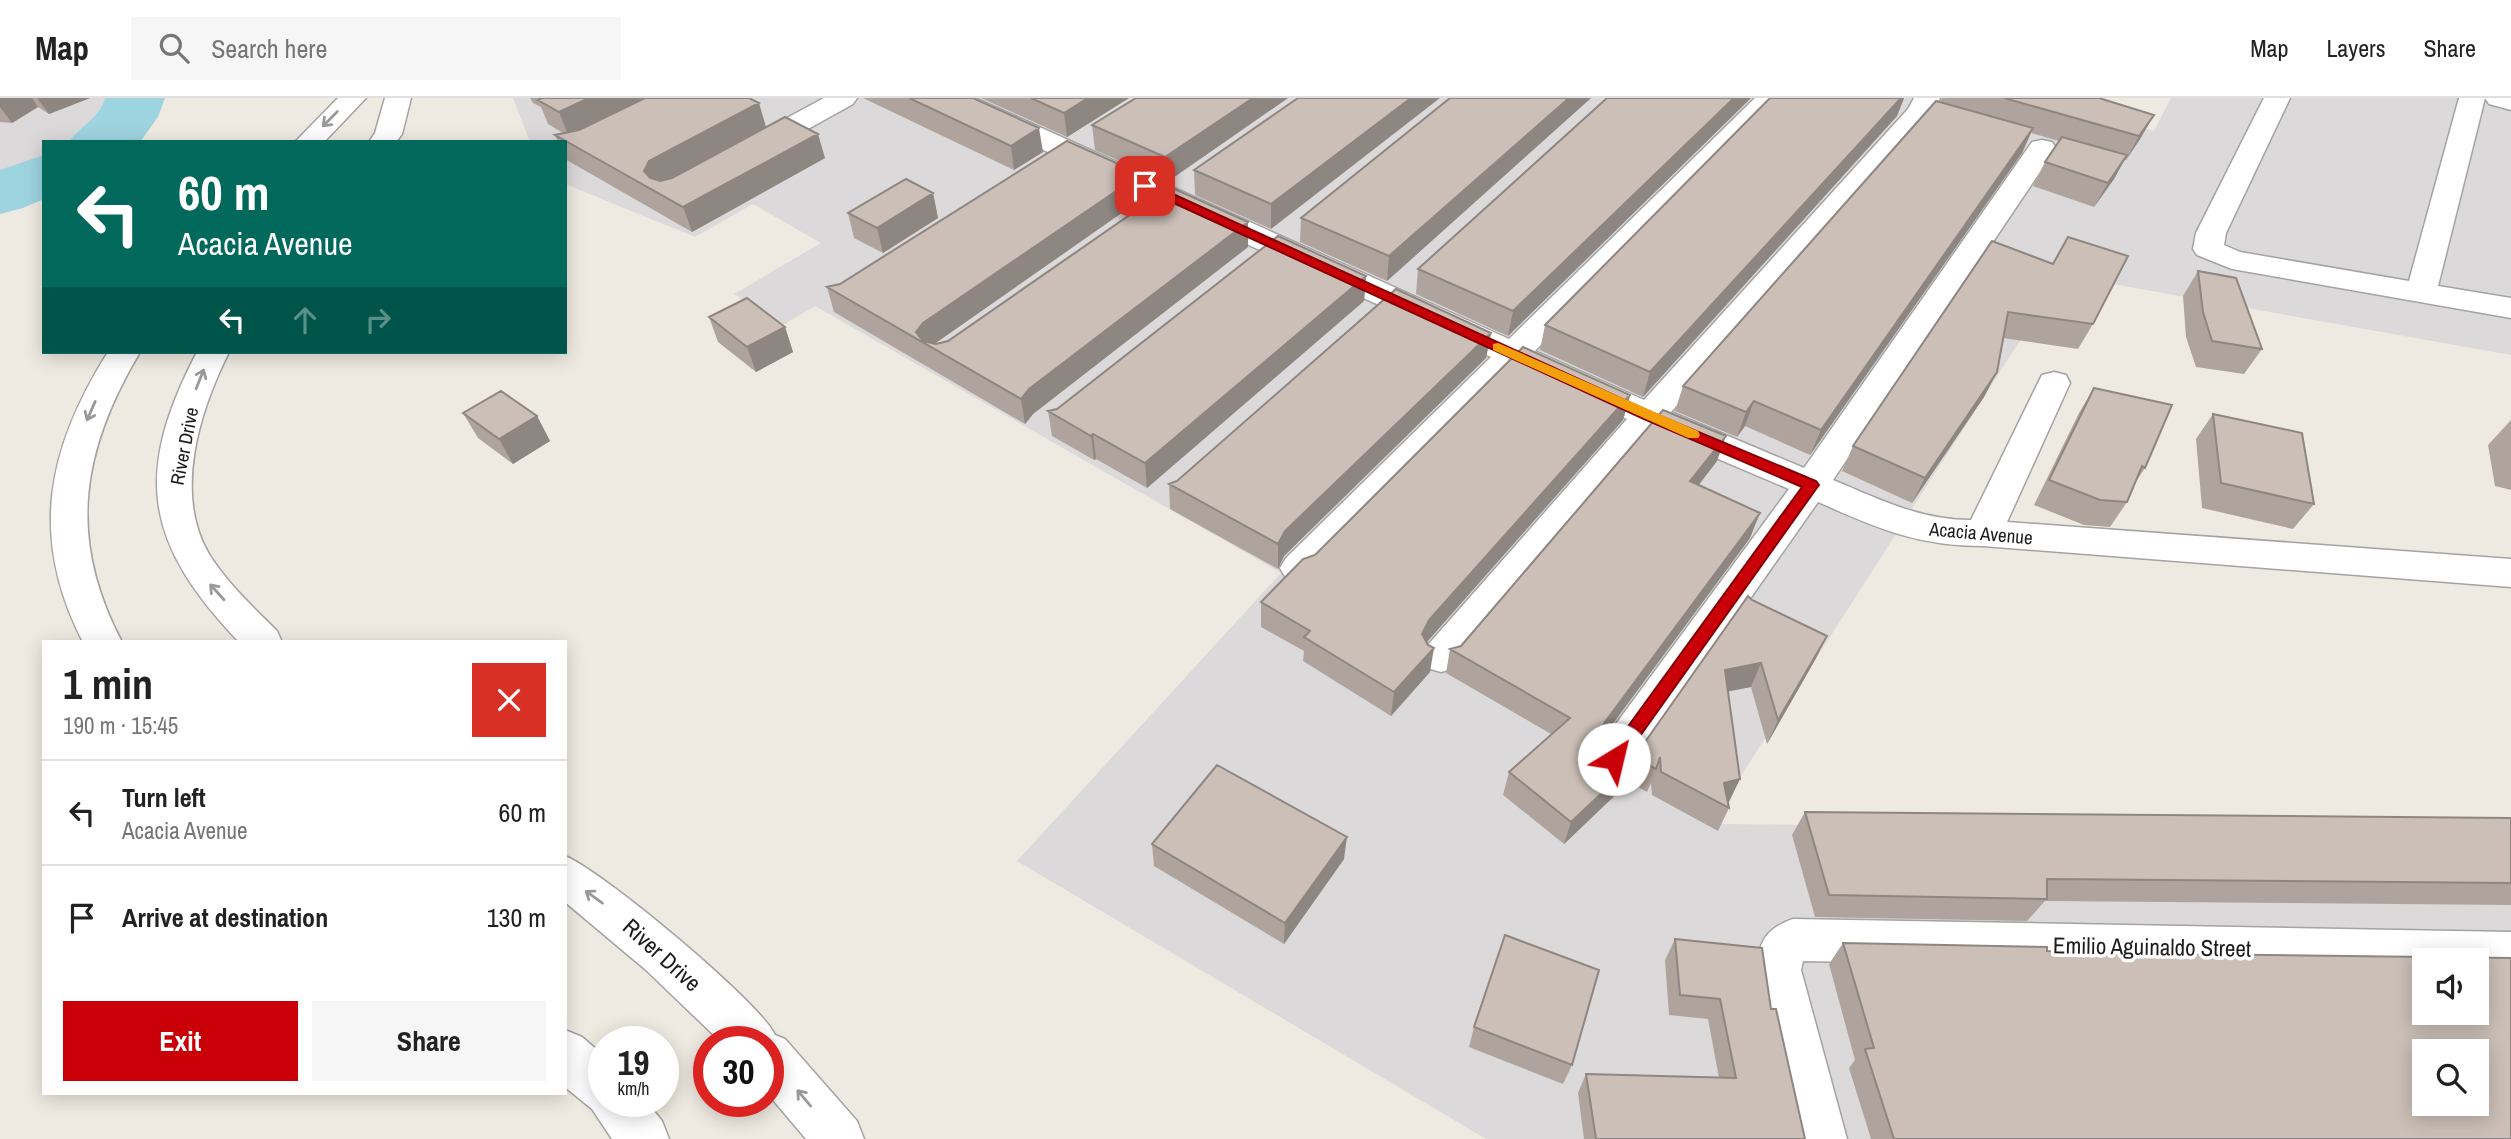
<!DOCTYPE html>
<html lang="en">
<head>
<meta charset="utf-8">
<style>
  :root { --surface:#fff; --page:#f6f6f6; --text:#222; --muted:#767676; --line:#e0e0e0; --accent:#c90008 }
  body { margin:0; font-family:"Archivo Narrow",sans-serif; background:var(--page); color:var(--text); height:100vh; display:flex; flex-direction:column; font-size:26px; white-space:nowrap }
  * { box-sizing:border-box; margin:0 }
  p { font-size:23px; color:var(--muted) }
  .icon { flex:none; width:38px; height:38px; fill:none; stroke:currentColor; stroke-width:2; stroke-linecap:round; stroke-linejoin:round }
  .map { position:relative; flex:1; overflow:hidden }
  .panel { position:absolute; left:42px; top:542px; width:525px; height:455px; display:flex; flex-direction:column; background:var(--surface); border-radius:0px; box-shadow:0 4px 18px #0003 }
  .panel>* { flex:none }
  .hud { position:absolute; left:42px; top:42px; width:525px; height:214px; border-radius:0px; box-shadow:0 4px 18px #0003; background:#00695c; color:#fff; overflow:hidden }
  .controls { position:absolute; left:2412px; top:850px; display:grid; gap:14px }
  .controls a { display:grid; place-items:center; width:77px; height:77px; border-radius:0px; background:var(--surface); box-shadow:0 4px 18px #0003; font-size:35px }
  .speed { position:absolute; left:588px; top:928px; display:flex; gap:14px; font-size:35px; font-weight:700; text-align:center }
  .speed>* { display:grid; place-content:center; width:91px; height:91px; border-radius:50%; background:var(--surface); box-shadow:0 4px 18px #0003; line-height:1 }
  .speed small { font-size:18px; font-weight:400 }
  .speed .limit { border:10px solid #d22; background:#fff; color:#111 }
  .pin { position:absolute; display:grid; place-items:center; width:60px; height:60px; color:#fff; margin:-30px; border-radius:14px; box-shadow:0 4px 10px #0006 }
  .me { position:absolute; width:77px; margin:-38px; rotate:36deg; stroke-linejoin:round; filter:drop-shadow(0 0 5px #0008) }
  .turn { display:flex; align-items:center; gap:24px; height:147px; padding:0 21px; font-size:32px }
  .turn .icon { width:91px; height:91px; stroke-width:2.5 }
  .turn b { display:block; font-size:49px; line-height:60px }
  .lanes { display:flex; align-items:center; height:66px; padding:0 21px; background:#0003; justify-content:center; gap:35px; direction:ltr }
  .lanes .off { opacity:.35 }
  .round { display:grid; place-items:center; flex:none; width:74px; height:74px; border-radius:0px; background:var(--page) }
  .head { display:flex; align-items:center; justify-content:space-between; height:119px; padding:0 21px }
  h1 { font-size:42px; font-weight:700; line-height:52px }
  .cta { display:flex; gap:14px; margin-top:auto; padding:14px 21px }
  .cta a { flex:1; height:80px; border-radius:0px; background:var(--accent); color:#fff; font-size:28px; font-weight:700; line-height:80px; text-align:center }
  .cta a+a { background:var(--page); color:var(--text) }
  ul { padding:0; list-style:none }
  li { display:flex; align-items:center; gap:21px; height:105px; padding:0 21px; border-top:2px solid var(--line) }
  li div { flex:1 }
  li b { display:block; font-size:26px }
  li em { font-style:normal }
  header { display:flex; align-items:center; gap:42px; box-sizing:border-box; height:98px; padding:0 35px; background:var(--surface); border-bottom:2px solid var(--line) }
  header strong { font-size:33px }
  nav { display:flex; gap:38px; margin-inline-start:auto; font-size:24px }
  .search { width:490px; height:63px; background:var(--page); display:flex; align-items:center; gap:18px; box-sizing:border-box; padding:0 24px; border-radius:0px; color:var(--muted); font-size:26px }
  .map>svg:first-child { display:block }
  .residential { fill:#dbd9d9; fill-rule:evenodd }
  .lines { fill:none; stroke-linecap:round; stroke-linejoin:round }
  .river { fill:#9ed4e0; fill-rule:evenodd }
  .minor-casing { stroke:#a3a3a3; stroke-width:3 }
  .minor { fill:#fff; fill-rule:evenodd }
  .wall { fill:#afa49d }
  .shaded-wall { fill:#8e8680 }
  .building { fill:#cbbfb7; stroke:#8e8680; stroke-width:2; fill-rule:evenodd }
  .oneway { stroke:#999 }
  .route { fill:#c90008; stroke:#830005; stroke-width:2 }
  .slow { fill:#f59e0b }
  .labels { text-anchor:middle; stroke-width:7; stroke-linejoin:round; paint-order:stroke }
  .street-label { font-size:19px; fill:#1c1c1c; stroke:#fff }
  .near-street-label { font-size:23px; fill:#1c1c1c; stroke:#fff }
</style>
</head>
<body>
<header>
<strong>Map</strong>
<div class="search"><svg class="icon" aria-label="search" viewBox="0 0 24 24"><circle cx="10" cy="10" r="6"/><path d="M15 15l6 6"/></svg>Search here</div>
<nav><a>Map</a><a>Layers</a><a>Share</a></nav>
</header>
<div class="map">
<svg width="2511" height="1041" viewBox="0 0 2511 1041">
  <rect width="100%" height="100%" fill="#efeae1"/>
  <path class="residential" d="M 0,0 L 135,0 L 134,9 L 112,37 L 100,44 L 44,44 L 44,76 L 0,96 Z
    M 513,0 L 2031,0 L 2154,33 L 2171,0 L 2511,0 L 2511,257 L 2062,177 L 1710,726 L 2511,732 L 2511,1041 L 1486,1041 L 1017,763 L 1281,475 L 815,208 L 783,227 L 734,196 L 821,145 L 753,106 L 695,139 L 565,86 L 565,44 L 530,44 ZM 2424,863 L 2476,863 L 2476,915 L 2424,915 ZM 2424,954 L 2476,954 L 2476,1006 L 2424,1006 Z"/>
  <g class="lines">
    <path class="river" d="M 105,0 L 165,0 L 158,19 L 140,44 L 69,44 C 80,28 100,20 105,0 Z
      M 44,57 L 44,101 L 23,110 L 0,116 L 0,72 Z"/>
    <g class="minor-casing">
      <path id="minor" d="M 338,0 L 366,0 L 324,44 L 295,44 Z
        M 385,0 L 411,0 L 402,36 L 396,44 L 369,44 L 375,35 Z
        M 824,0 L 857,0 L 853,6 L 761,57 L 751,59 L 741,57 L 737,51 L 741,45 Z
        M 940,0 L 975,0 L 1509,241 L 1755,0 L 1783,0 L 1535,253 L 1644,302 L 1908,11 L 1914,0 L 1940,0 L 1929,20 L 1671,314 L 1804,370 L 2032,44 L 2042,42 L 2052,44 L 2056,50 L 1833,382 C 1879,401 1920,422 1971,422 L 2038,285 L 2042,277 L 2054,274 L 2066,277 L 2070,285 L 2007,424 L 2511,461 L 2511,489 L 1983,448 C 1917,448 1877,430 1818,404 L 1629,673 L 1614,678 L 1599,673 L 1593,661 L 1599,649 L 1789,391 L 1655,334 L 1455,570 L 1441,574 L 1427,570 L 1421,559 L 1427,548 L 1627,321 L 1518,271 L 1312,480 L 1299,484 L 1286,480 L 1280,470 L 1286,460 L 1491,259 L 944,6 Z
        M 2264,0 L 2290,0 L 2226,135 L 2224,147 L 2240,154 L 2409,183 L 2459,0 L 2511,0 L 2511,12 L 2489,6 L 2485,0 L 2438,188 L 2511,200 L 2511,220 L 2232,171 L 2197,157 L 2193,151 L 2196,135 Z
        M 108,254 L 140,254 C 81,353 67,440 122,544 L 83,544 C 29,439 47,351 108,254 Z
        M 197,254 L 229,254 C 200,312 173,395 209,456 C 227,485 253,509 277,533 L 282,544 L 239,544 C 145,445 133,377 197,254 Z
        M 565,758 C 601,772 760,904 775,937 L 785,941 L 857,1023 L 864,1041 L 806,1041 L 768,996 L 768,943 L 720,943 L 646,872 L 565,804 Z
        M 1793,821 L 2511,834 L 2511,876 L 2476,876 L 2476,863 L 2424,863 L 2424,875 L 1803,863 L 1801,872 L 1847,1041 L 1797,1041 L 1755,872 C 1760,843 1765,831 1793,821 Z
        M 565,932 L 582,939 L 604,958 L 604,1003 L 646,1003 L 662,1023 L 669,1041 L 612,1041 L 592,1011 L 565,989 Z"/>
    </g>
    <use href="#minor" class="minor"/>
  </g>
  <path class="wall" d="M 0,0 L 90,0 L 49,16 L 38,9 L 12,25 L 0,24 Z
    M 530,0 L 749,0 L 766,29 L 825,60 L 692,134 L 565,61 L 565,44 L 558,44 L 555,37 L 563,35 L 548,26 L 541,9 L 533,5 Z
    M 863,0 L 973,0 L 1043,54 L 1014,72 Z
    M 981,0 L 1129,0 L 1067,39 Z
    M 1136,0 L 1288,0 L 1167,84 L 1095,52 L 1092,27 Z
    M 1298,0 L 1271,131 L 1195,97 L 1194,72 Z
    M 1450,0 L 1591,0 L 1387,183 L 1300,144 L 1301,120 Z
    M 1607,0 L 1751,0 L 1508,238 L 1416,196 L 1418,171 Z
    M 1770,0 L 1904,0 L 1897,18 L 1643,299 L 1540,252 L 1545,227 Z
    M 1942,0 L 2099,0 L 2154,17 L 2140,41 L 2126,62 L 2124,62 L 2114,81 L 2094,109 L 2033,88 L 2045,64 L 2059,43 L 2031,35 L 2022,55 L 1810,357 L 1745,328 L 1737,339 L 1675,313 L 1683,288 L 1940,4 Z
    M 1141,76 L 1143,100 L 934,246 L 936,246 L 948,243 L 1248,124 L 1248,149 L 1033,316 L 1025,326 L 834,214 L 827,189 L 840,186 Z
    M 933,95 L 938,120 L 883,155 L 854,140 L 848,115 Z
    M 1992,143 L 2093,226 L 2078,251 L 2003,240 L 1997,274 L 1984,299 L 1912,405 L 1842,373 L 1853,348 Z
    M 2198,173 L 2262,251 L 2244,276 L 2196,269 L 2186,239 L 2183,198 Z
    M 1366,178 L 1364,203 L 1147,390 L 1096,361 L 1094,362 L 1052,338 L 1048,313 L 1057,311 Z
    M 709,219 L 785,229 L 793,254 L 756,274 L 718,244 Z
    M 1491,235 L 1486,260 L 1284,458 L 1278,471 L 1170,411 L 1169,386 L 1177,383 Z
    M 2094,290 L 2145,370 L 2135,385 L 2127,404 L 2110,429 L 2084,427 L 2034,407 L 2079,315 Z
    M 1630,297 L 1623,322 L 1427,544 L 1430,574 L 1391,618 L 1303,563 L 1304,553 L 1261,529 L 1261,504 L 1315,457 Z
    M 463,315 L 537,318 L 550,343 L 513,366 L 478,340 Z
    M 2213,316 L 2314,406 L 2293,431 L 2202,410 L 2196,341 Z
    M 2511,322 L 2511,392 L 2495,388 L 2488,347 Z
    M 1717,363 L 1699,387 L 1750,440 L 1601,642 L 1605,651 L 1621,657 L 1640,651 L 1752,502 L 1827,538 L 1815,562 L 1767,646 L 1751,589 L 1728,593 L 1728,704 L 1729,710 L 1718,733 L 1652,697 L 1651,685 L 1647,694 L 1629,684 L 1564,746 L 1503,697 L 1509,674 L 1551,636 L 1446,575 L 1450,551 L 1461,548 Z
    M 1805,714 L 2511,720 L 2511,807 L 2045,803 L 2027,823 L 1815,819 L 1792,737 Z
    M 1152,746 L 1344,761 L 1284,846 L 1154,768 Z
    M 1675,841 L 1771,911 L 1805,1041 L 1584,1041 L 1578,995 L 1586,976 L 1719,980 L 1708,921 L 1669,917 L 1665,862 Z
    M 1843,845 L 2100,855 L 2511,1041 L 1871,1041 L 1849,970 L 1855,962 L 1829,866 Z
    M 1474,929 L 1572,967 L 1563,986 L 1469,949 Z"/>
  <path class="shaded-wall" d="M 0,0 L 32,0 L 38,9 L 12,25 L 0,9 Z
    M 37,0 L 90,0 L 49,16 Z
    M 589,0 L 649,0 L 569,39 L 559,14 Z
    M 1088,0 L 1129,0 L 1067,39 L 1064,15 Z
    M 1253,0 L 1288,0 L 1167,84 L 1165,59 Z
    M 1411,0 L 1440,0 L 1271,131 L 1271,106 Z
    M 1569,0 L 1591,0 L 1387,183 L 1389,158 Z
    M 1734,0 L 1751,0 L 1508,238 L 1513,213 Z
    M 1901,0 L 1904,0 L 1897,18 L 1643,299 L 1650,274 Z
    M 759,5 L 766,29 L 656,94 L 644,73 L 649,63 Z
    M 2154,17 L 2140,41 L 2126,62 L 2139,38 Z
    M 1039,30 L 1043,54 L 1014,72 L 1011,48 Z
    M 2033,30 L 2022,55 L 1810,357 L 1821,332 Z
    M 818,36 L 825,60 L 692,134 L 683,109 Z
    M 2127,57 L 2114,81 L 2094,109 L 2108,85 Z
    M 1141,76 L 1143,100 L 930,249 L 918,242 L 916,234 L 923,225 Z
    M 933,95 L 938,120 L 883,155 L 877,130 Z
    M 1248,124 L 1248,149 L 1033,316 L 1025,326 L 1021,301 L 1029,291 Z
    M 1366,178 L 1364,203 L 1147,390 L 1145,365 Z
    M 785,229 L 793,254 L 756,274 L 747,249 Z
    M 1491,235 L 1486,260 L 1284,458 L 1278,471 L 1278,446 L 1285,433 Z
    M 1997,274 L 1984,299 L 1912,405 L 1925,380 Z
    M 1630,297 L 1623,322 L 1425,546 L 1422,536 L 1429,522 Z
    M 1754,303 L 1745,328 L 1737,339 L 1746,314 Z
    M 537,318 L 550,343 L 513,366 L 499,341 Z
    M 1093,336 L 1096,361 L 1094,362 L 1091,338 Z
    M 1726,338 L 1717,363 L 1682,408 L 1690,383 Z
    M 1760,415 L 1750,440 L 1597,647 L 1598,637 L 1605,624 Z
    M 1827,538 L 1815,562 L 1767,646 L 1778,622 Z
    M 1434,550 L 1430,574 L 1391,618 L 1394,594 Z
    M 1761,565 L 1751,589 L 1715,596 L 1725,572 Z
    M 1638,661 L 1629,684 L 1564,746 L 1571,724 Z
    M 1740,681 L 1729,704 L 1722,706 L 1724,685 Z
    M 1347,739 L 1344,761 L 1284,846 L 1285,825 Z"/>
  <path class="building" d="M 542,0 L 589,0 L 559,14 L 538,2 Z
    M 645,0 L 749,0 L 759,5 L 649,63 L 644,73 L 650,80 L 660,83 L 672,80 L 785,19 L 818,36 L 683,109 L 555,37 L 579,32 Z
    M 909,0 L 973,0 L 1039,30 L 1011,48 Z
    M 1031,0 L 1088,0 L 1064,15 Z
    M 1136,0 L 1253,0 L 1165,59 L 1092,27 Z
    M 1298,0 L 1411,0 L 1271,106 L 1194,72 Z
    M 1450,0 L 1569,0 L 1389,158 L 1301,120 Z
    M 1607,0 L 1734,0 L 1513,213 L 1418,171 Z
    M 1770,0 L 1901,0 L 1650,274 L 1545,227 Z
    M 2004,0 L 2099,0 L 2154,17 L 2139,38 Z
    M 1936,3 L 2033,30 L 1821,332 L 1754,303 L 1746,314 L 1683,288 Z
    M 2062,39 L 2127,57 L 2108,85 L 2045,64 Z
    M 1067,43 L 1141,76 L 923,225 L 916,234 L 923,243 L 936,246 L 948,243 L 1170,89 L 1248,124 L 1029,291 L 1021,301 L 827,189 L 840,186 Z
    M 906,81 L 933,95 L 877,130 L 848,115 Z
    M 1278,138 L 1366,178 L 1145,365 L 1093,336 L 1091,338 L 1048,313 L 1057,311 Z
    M 2068,139 L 2128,158 L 2093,226 L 2008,214 L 1997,274 L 1925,380 L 1853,348 L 1992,143 L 2053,166 Z
    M 2198,173 L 2236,180 L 2262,251 L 2212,243 L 2203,214 Z
    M 1396,191 L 1491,235 L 1285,433 L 1278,446 L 1169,386 L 1177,383 Z
    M 747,200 L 785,229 L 747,249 L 709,219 Z
    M 1523,249 L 1630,297 L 1429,522 L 1422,536 L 1428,547 L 1434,550 L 1394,594 L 1304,539 L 1310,533 L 1261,504 L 1303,461 L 1315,457 Z
    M 2094,290 L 2172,307 L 2145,370 L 2142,368 L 2127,404 L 2100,402 L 2049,382 Z
    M 501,293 L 537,318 L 499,341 L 463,315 Z
    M 1663,312 L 1726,338 L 1690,383 L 1760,415 L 1605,624 L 1598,637 L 1605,651 L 1621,657 L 1640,651 L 1748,498 L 1752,502 L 1827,538 L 1778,622 L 1761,565 L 1725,572 L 1740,681 L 1724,685 L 1729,710 L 1661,674 L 1660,659 L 1656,671 L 1638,661 L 1571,724 L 1509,674 L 1570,620 L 1450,551 L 1461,548 Z
    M 2213,316 L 2302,335 L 2314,406 L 2221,385 Z
    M 1217,667 L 1347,739 L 1285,825 L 1152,746 Z
    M 1805,714 L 2511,720 L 2511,785 L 2047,781 L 2047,801 L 1829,797 Z
    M 1505,837 L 1599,872 L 1572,967 L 1474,929 Z
    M 1675,841 L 1762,850 L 1771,911 L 1776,911 L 1805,1041 L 1596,1041 L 1586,976 L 1736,980 L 1720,901 L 1680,897 Z
    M 1843,845 L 2047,849 L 2047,853 L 2100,855 L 2511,860 L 2511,1041 L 1894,1041 L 1865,951 L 1874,950 ZM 2424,863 L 2476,863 L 2476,915 L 2424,915 ZM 2424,954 L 2476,954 L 2476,1006 L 2424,1006 Z"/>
  <defs><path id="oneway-shaft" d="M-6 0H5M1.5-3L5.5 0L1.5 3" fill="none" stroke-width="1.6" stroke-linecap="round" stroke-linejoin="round" transform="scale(1.75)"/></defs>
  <g class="oneway">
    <use href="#oneway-shaft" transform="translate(330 21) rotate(135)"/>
    <use href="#oneway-shaft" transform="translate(200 281) rotate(-68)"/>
    <use href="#oneway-shaft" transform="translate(91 313) rotate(114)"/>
    <use href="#oneway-shaft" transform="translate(217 494) rotate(-132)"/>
    <use href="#oneway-shaft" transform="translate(594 799) rotate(-144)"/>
    <use href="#oneway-shaft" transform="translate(804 1000) rotate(-130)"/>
  </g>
  <path class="route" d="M 1141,85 L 1149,85 L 1653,315 L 1816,383 L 1819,387 L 1816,391 L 1620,666 L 1614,668 L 1608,666 L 1605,661 L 1608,656 L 1802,389 L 1644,321 L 1141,90 Z"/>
  <path class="slow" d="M 1498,245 L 1698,333 L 1700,337 L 1698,340 L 1688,340 L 1493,252 L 1493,246 Z"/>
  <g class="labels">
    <g class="street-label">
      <text transform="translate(184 348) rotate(-79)" y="7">River Drive</text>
      <text transform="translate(1981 435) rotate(5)" y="7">Acacia Avenue</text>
    </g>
    <g class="near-street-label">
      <text transform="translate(2152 849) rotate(1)" y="8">Emilio Aguinaldo Street</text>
      <text transform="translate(662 857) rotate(42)" y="8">River Drive</text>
    </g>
  </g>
</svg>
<div class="controls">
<a><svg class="icon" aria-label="sound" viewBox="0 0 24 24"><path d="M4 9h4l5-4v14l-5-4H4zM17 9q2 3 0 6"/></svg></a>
<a><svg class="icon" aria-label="search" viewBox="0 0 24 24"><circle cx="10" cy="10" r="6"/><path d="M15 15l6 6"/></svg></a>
</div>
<div class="speed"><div>19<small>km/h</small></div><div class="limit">30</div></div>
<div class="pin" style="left:1145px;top:88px;background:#d93025"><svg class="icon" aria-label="arrive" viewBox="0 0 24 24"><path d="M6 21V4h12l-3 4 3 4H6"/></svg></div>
<svg class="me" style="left:1614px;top:661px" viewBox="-20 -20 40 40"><circle r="19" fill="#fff"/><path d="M0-13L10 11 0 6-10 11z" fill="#c90008"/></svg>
<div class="hud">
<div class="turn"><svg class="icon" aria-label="left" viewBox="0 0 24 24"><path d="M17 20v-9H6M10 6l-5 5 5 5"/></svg><div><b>60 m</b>Acacia Avenue</div></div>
<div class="lanes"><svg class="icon" aria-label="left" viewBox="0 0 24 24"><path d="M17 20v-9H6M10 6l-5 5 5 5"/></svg><svg class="icon off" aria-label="ahead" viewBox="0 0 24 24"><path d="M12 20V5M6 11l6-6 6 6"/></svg><svg class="icon off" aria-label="right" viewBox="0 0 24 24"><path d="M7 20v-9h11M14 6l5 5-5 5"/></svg></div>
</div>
<section class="panel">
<div class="head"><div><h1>1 min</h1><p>190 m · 15:45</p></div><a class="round" style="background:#d93025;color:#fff"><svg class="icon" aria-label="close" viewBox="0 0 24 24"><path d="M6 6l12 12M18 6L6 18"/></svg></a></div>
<ul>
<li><svg class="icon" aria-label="left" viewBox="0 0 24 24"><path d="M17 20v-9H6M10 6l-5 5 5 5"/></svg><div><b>Turn left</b><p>Acacia Avenue</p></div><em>60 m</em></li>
<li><svg class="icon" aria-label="arrive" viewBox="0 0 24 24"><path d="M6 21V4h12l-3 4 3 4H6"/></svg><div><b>Arrive at destination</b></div><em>130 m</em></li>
</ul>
<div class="cta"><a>Exit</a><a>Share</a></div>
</section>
</div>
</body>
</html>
